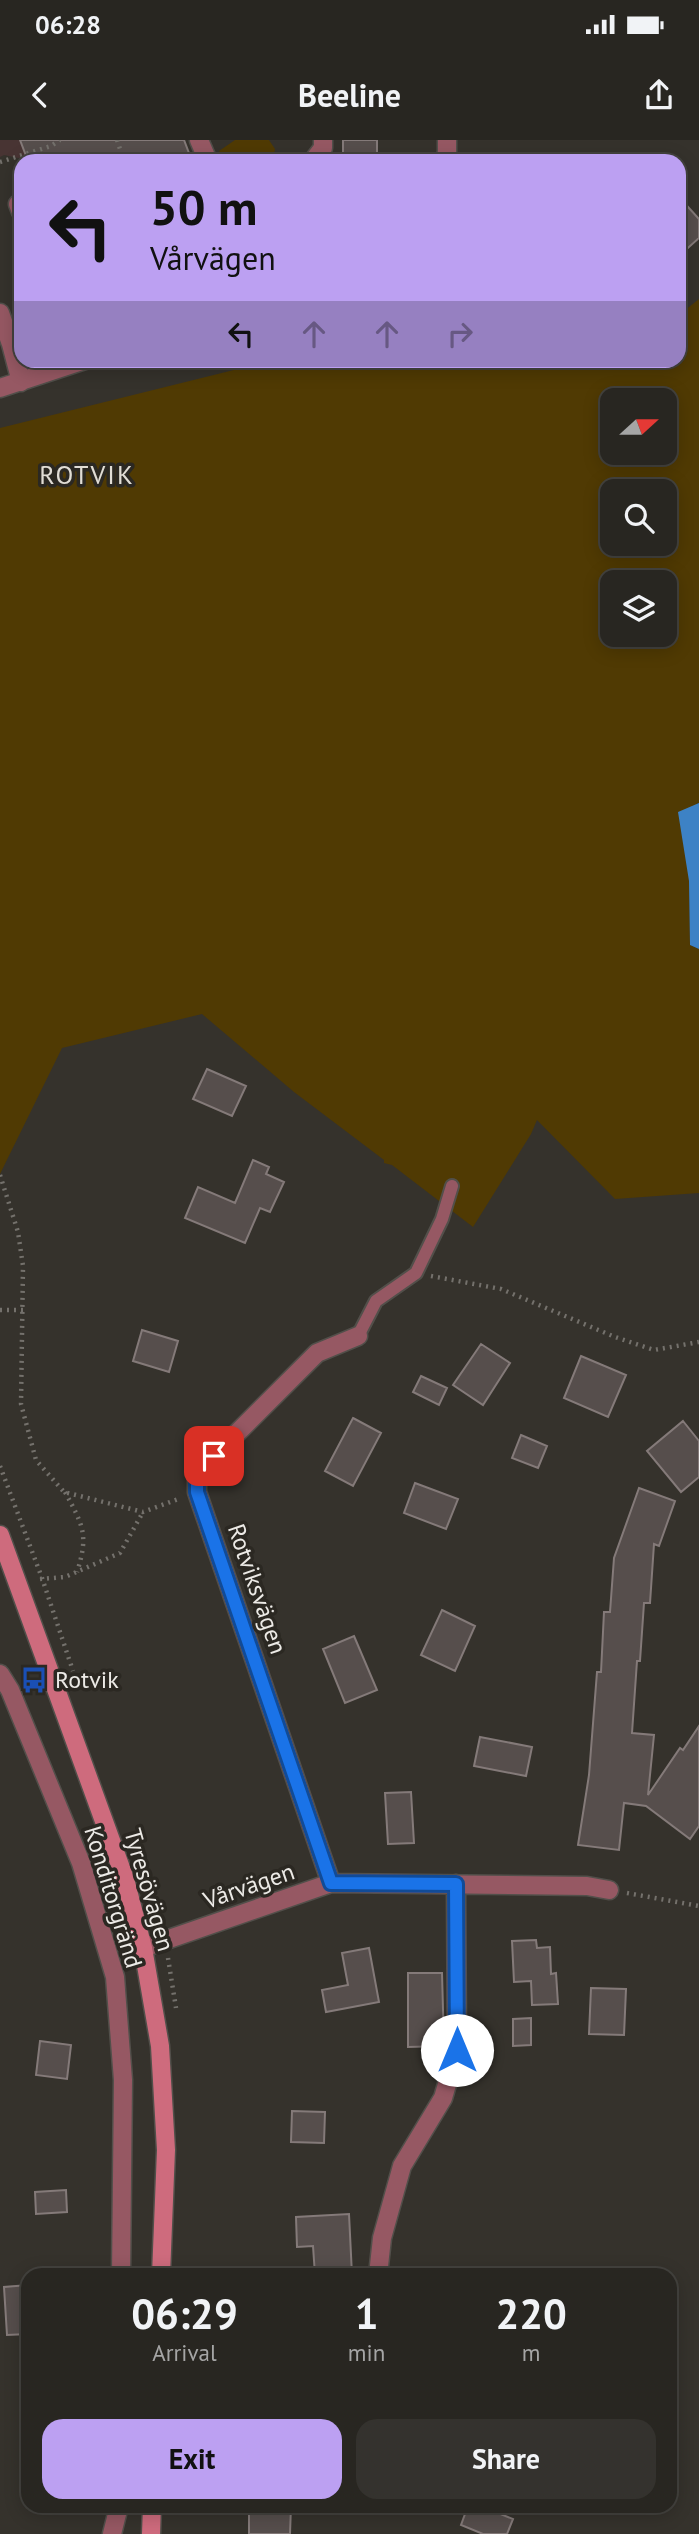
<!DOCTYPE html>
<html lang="en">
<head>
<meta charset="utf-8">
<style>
  :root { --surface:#282621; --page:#34322e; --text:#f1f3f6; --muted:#a5a5a5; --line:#44433f; --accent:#bca0f2 }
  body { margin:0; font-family:"PT Sans",sans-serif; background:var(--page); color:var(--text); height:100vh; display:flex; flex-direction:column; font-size:26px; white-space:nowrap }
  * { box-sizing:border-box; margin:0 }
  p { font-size:23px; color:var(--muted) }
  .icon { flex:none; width:38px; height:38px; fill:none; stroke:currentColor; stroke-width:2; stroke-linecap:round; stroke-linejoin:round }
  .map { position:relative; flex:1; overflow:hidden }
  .sheet { position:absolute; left:21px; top:2128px; width:656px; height:245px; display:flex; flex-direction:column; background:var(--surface); border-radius:21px; box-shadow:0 4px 18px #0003,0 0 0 2px var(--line) }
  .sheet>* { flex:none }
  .banner { position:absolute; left:14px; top:14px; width:672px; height:214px; border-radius:21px; box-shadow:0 4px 18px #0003,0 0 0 2px var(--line); background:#bca0f2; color:#111; overflow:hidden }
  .needle { width:46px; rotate:69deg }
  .controls { position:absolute; left:600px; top:248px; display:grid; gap:14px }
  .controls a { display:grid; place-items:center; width:77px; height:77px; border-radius:14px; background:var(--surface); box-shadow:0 4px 18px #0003,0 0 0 2px var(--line); font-size:35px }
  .pin { position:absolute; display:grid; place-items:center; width:60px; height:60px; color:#fff; margin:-30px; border-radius:14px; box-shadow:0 4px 10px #0006 }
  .me { position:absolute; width:77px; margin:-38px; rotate:0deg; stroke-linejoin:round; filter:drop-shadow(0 0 5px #0008) }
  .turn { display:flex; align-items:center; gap:24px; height:147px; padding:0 21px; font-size:32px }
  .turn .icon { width:91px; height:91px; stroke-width:2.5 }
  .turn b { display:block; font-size:49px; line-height:60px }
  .lanes { display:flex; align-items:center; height:66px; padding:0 21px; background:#0003; justify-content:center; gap:35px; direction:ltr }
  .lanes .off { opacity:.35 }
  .eta { display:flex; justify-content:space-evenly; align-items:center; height:119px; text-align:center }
  .eta b { font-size:42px; font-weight:700; line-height:49px }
  .primary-button { display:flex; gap:14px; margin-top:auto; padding:14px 21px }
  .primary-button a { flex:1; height:80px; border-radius:21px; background:var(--accent); color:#111; font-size:28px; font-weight:700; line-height:80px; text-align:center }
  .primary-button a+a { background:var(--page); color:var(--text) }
  .status { display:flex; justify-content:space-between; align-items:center; height:49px; padding:0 35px; background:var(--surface); direction:ltr }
  .status svg { height:19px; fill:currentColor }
  header { display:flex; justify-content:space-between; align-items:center; height:91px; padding:0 21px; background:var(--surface); font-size:32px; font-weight:700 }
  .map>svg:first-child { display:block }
  .education { fill:#483433 }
  .green { fill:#503a03; fill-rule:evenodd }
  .water { fill:#3d82c5 }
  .building { fill:#564e4c; stroke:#847a79; stroke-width:2 }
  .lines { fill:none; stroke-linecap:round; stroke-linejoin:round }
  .service-casing { stroke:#524f4a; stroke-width:16 }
  .minor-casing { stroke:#524f4a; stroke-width:21 }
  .secondary-casing { stroke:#524f4a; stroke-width:21 }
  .path { stroke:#74716c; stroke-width:4.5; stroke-dasharray:2 5; stroke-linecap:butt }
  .service { stroke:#965863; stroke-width:12 }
  .minor { stroke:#965863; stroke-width:18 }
  .secondary { stroke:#ce6b7d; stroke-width:18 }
  .route-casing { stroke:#114b97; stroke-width:18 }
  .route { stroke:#1a73e8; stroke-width:12 }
  .labels { text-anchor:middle; stroke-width:7; stroke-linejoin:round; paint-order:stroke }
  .street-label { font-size:24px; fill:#eceae6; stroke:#2b2822 }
  .poi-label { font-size:24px; fill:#eceae6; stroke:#2b2822; text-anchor:start }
  .neighbourhood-label { font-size:26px; letter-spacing:2px; fill:#e1ddd5; stroke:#2b2822 }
</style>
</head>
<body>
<div class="status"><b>06:28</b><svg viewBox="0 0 49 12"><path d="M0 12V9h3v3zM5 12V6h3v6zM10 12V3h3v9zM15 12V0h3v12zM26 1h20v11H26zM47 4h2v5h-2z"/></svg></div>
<header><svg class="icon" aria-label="back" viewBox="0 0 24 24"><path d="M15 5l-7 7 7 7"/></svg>Beeline<svg class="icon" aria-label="share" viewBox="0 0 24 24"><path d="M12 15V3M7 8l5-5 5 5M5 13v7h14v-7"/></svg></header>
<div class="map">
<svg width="699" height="2394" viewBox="0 0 699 2394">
  <rect width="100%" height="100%" fill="#35322c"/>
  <path class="education" d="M 0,0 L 75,0 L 66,7 L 23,19 L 4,15 L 0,17 Z"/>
  <path class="green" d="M 235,0 L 269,0 L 275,9 L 273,20 L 226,21 L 219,11 Z
    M 699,159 L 699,663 L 697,663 L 689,741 L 690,805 L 699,809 L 699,1053 L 615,1059 L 537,980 L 531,994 L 473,1087 L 392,1025 L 384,1023 L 384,1020 L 294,952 L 202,874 L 62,908 L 0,1034 L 0,288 L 270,221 L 679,220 L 679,175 ZM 612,261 L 665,261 L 665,313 L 612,313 ZM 612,352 L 665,352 L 665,404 L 612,404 ZM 612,443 L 665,443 L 665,495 L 612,495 Z"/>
  <path class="water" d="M 699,663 L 699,809 L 690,805 L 689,741 L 678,672 Z"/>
  <path class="building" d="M 20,0 L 184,0 L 192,21 L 28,21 Z
    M 343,0 L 377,0 L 377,21 L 343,21 Z
    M 679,57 L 699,79 L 699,98 L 679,116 Z
    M 207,929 L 246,946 L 232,976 L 193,959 Z
    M 253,1020 L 269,1027 L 266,1034 L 284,1042 L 270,1072 L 260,1068 L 245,1103 L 185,1078 L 198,1047 L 235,1063 Z
    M 142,1190 L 178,1201 L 169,1232 L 133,1221 Z
    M 481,1204 L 510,1223 L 483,1265 L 453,1245 Z
    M 581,1216 L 626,1235 L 608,1277 L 564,1258 Z
    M 421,1236 L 447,1248 L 439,1265 L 413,1252 Z
    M 353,1278 L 381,1293 L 353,1346 L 325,1331 Z
    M 683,1281 L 699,1301 L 699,1337 L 681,1352 L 647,1311 Z
    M 521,1295 L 547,1306 L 538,1328 L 512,1318 Z
    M 415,1343 L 458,1359 L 446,1389 L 404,1373 Z
    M 639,1348 L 675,1361 L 659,1406 L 654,1404 L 650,1463 L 644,1463 L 640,1521 L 637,1521 L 632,1593 L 654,1595 L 648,1655 L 680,1608 L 683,1610 L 699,1586 L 699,1686 L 690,1699 L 646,1666 L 624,1663 L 619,1710 L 578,1705 L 589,1635 L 597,1532 L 601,1532 L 604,1472 L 610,1472 L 614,1418 Z
    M 442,1470 L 475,1486 L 455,1531 L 421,1515 Z
    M 354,1496 L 377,1550 L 345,1563 L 323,1509 Z
    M 480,1597 L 532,1607 L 526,1636 L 474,1626 Z
    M 411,1652 L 414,1703 L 388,1704 L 385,1653 Z
    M 536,1800 L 537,1808 L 550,1807 L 551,1834 L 556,1833 L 558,1864 L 532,1865 L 531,1841 L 514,1842 L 512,1801 Z
    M 369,1808 L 379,1862 L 326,1872 L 322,1850 L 348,1845 L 342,1813 Z
    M 408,1833 L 442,1833 L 444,1906 L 408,1907 Z
    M 591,1848 L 626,1849 L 624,1895 L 589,1894 Z
    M 531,1878 L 531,1905 L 513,1906 L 513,1879 Z
    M 40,1901 L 71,1905 L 67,1939 L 36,1935 Z
    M 292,1971 L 325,1972 L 324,2003 L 291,2002 Z
    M 66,2050 L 67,2072 L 36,2074 L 35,2052 Z
    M 349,2074 L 352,2135 L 315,2135 L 313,2106 L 297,2107 L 296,2077 Z
    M 28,2145 L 28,2194 L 7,2195 L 4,2147 Z
    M 249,2366 L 291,2366 L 290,2394 L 249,2394 Z
    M 468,2366 L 495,2366 L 493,2371 L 513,2379 L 507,2394 L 483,2394 L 461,2385 Z"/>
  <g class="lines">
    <g class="service-casing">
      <path id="service" d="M 358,1196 L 376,1161 L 416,1133 L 442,1079 L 452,1046"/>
    </g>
    <g class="minor-casing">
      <path id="minor" d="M 199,0 L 208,21
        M 313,21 L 323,8 L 323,0
        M 444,21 L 447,13 L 447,0
        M 21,63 L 18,64 L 21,72
        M 0,173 L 11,204 L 21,242
        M 0,248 L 85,220
        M 0,1534 L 10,1550 L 81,1723 L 115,1837 L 123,1940 L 121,2135
        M 331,1743 L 197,1352 L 197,1333 L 317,1213 L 358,1196
        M 143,1808 L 331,1743 L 587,1746 L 609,1750
        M 378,2135 L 382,2098 L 402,2026 L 443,1958 L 457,1910 L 456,1744
        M 112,2394 L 119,2366"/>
    </g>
    <g class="secondary-casing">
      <path id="secondary" d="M 0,1395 L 125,1739 L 143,1808 L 160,1906 L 166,2010 L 161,2135
        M 151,2394 L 152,2366"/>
    </g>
    <path class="path" d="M 117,0 L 120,9
      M 0,22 L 51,6 L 60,0
      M 0,1035 L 18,1092 L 23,1126 L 21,1264 L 36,1320 L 64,1352 L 143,1372 L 181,1358
      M 431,1136 L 501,1149 L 615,1197 L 654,1210 L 699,1202
      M 0,1170 L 23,1170
      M 0,1326 L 42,1438 L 73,1531
      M 65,1352 C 83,1385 89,1395 77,1432
      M 40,1439 L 65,1437 L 120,1413 L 143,1372
      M 627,1753 L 699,1766
      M 168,1818 L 176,1868"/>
    <use href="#service" class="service"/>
    <use href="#minor" class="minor"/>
    <use href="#secondary" class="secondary"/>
  </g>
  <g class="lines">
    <g class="route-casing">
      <path id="route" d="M 214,1316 L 197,1333 L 197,1352 L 331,1743 L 456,1744 L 457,1910"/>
    </g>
    <use href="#route" class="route"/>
  </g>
  <defs>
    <g id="bus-bare" transform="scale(2.1)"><path d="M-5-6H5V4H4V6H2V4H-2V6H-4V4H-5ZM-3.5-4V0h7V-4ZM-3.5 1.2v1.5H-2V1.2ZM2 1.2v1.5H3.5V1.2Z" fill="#1a4fb4" stroke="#2b2822" stroke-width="2.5" paint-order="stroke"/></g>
  </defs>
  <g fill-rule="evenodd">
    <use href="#bus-bare" x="34" y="1540"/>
  </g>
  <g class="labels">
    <g class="street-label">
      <text transform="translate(257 1449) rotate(71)" y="8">Rotviksvägen</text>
      <text transform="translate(249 1746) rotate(-19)" y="8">Vårvägen</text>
      <text transform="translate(149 1750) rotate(74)" y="8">Tyresövägen</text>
      <text transform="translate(113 1757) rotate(73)" y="8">Konditorgränd</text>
    </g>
    <g class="poi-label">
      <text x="55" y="1548">Rotvik</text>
    </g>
    <g class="neighbourhood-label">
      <text x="87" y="344">ROTVIK</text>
    </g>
  </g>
</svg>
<div class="controls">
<a><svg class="needle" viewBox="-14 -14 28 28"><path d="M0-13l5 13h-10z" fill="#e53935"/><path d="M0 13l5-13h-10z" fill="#a5a5a5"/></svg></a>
<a><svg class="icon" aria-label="search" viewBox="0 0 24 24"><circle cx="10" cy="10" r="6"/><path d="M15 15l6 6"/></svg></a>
<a><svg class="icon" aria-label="layers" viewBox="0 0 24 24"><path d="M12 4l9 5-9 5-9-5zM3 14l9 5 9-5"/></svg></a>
</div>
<div class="pin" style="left:214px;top:1316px;background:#d93025"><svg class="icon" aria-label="arrive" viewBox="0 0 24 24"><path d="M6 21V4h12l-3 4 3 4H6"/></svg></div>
<svg class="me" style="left:457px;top:1910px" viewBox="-20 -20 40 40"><circle r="19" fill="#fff"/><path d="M0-13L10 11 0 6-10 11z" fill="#1a73e8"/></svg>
<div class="banner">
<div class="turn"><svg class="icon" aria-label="left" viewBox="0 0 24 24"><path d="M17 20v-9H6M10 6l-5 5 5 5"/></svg><div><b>50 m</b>Vårvägen</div></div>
<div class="lanes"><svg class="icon" aria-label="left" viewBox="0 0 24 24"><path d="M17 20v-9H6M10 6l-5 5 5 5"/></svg><svg class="icon off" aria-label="ahead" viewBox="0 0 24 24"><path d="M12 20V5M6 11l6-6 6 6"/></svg><svg class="icon off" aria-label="ahead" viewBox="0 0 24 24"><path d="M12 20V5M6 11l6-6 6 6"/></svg><svg class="icon off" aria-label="right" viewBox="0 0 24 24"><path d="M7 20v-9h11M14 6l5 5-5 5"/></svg></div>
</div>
<section class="sheet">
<div class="eta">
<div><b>06:29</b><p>Arrival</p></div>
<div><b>1</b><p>min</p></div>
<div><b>220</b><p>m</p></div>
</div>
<div class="primary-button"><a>Exit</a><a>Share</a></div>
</section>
</div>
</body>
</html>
